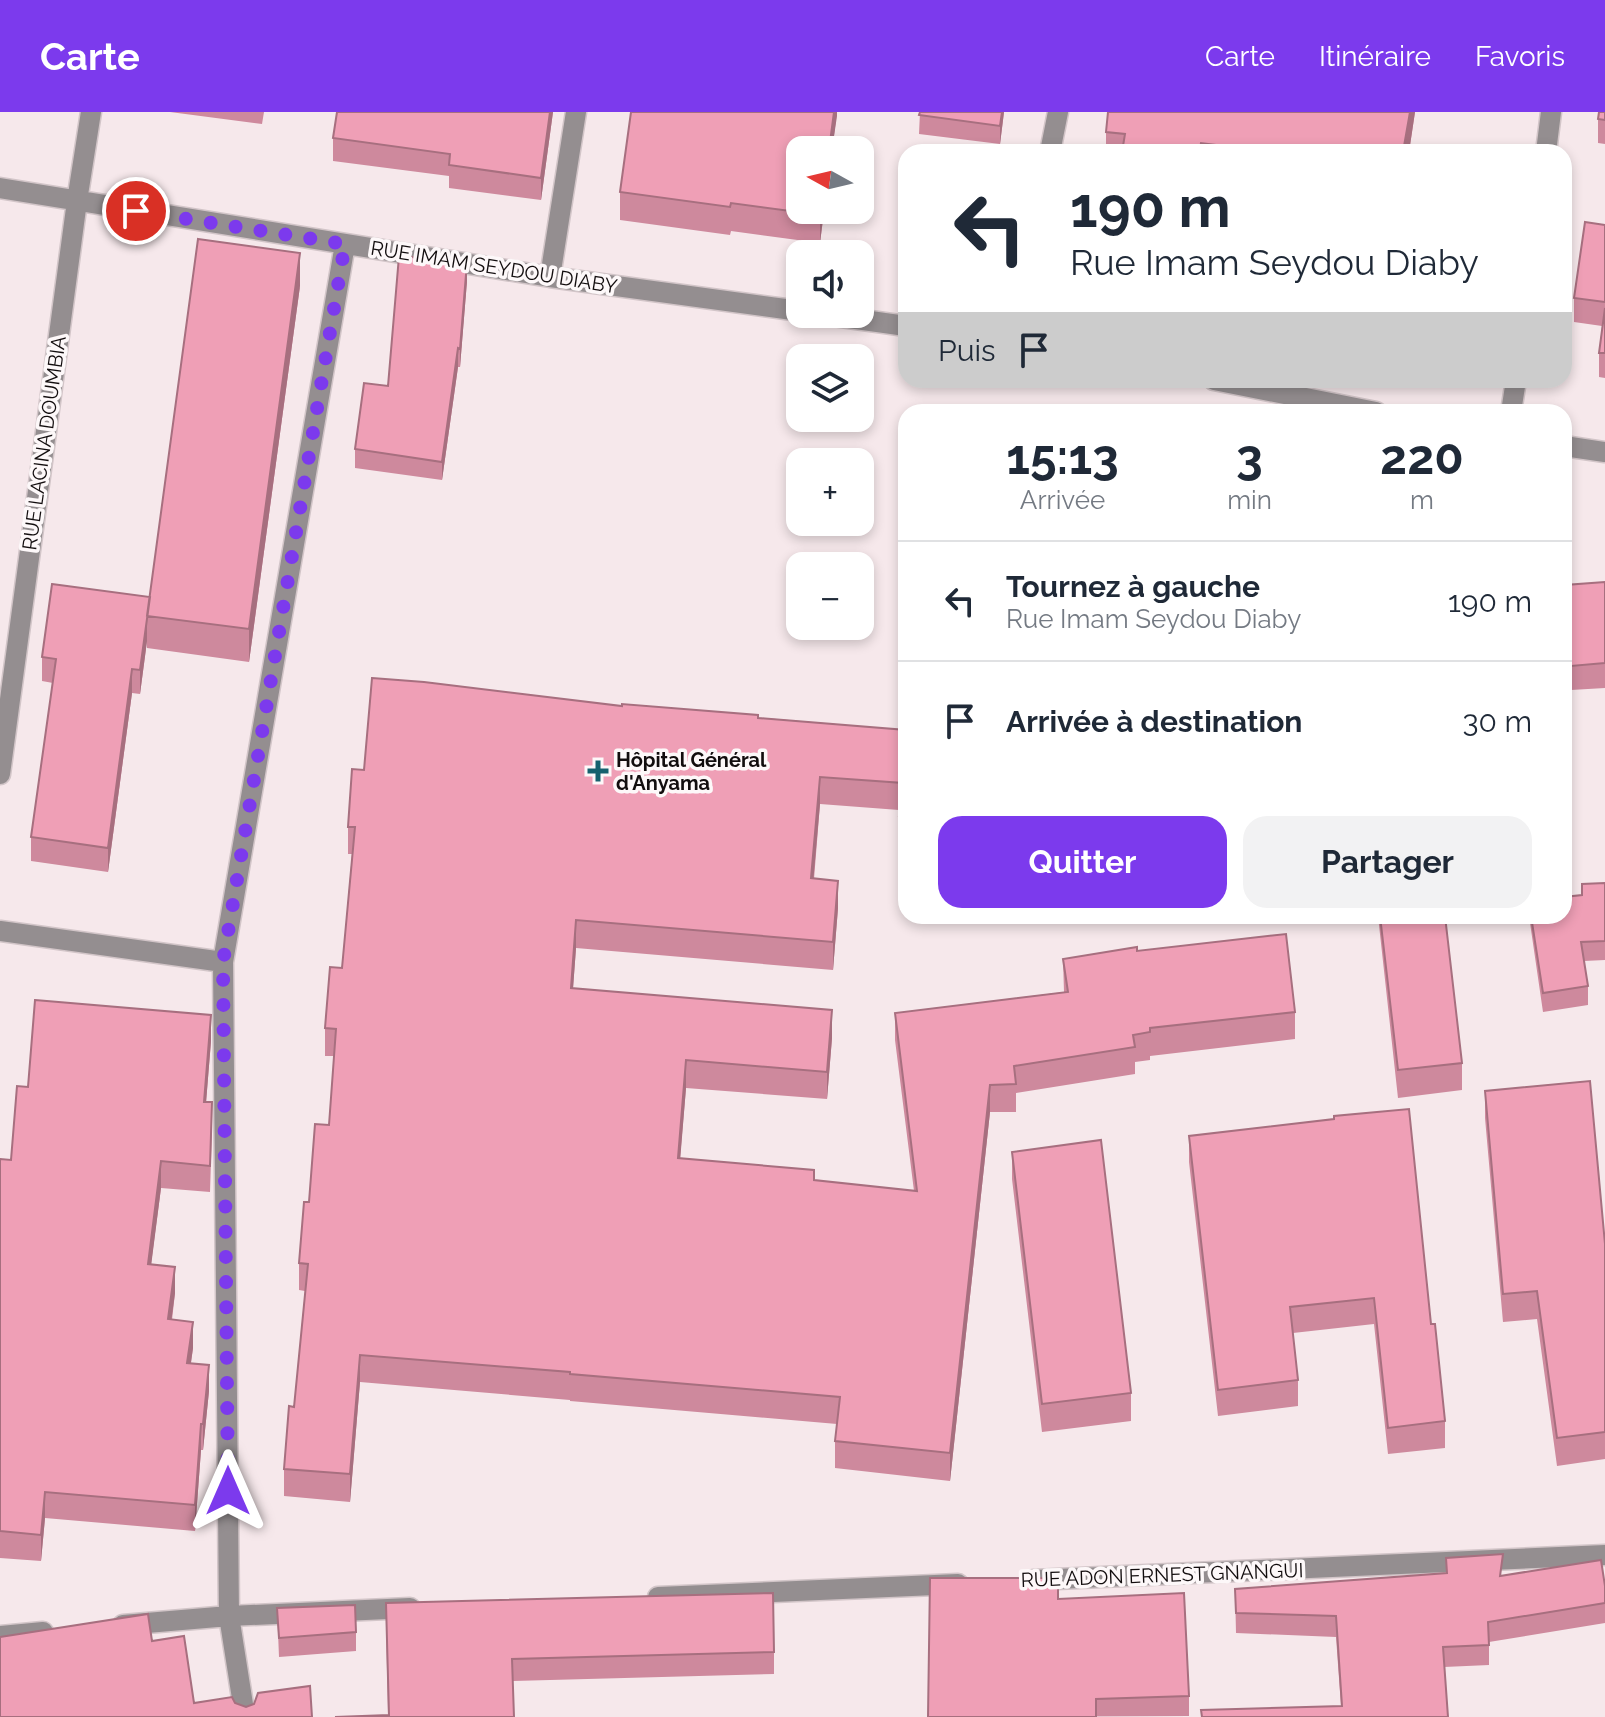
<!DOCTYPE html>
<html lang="fr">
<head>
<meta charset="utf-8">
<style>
  :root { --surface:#fff; --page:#f2f2f3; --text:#1f2937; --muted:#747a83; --line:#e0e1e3; --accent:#7c3aed }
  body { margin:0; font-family:Raleway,sans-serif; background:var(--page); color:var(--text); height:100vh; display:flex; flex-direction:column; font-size:30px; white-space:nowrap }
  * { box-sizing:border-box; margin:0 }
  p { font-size:26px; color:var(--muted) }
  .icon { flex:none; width:44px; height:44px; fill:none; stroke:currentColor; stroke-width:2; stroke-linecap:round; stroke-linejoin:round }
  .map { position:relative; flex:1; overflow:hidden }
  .side { position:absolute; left:898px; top:292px; width:674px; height:520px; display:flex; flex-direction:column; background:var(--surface); border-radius:24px; box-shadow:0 4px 12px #0003 }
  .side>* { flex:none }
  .hud { position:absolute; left:898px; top:32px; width:674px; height:244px; border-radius:24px; box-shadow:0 4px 12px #0003; background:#fff; color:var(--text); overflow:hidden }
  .needle { width:52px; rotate:278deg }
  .controls { position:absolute; left:786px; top:24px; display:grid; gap:16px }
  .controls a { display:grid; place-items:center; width:88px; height:88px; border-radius:16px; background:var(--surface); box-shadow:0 4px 12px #0003; font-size:40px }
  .pin { position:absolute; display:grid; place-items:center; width:68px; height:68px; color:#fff; margin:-34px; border:4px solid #fff; border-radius:50%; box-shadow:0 2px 8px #0007 }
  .me { position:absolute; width:88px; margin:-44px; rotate:0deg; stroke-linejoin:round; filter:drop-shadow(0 0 6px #0008) }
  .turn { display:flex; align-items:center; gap:28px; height:168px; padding:0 40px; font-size:36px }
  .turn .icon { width:104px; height:104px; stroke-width:2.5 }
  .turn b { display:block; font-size:56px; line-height:68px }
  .then { display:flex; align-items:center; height:76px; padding:0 40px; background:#0003; gap:16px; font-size:30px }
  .eta { display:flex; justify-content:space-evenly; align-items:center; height:136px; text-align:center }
  .eta b { font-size:48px; font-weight:700; line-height:56px }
  .primary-button { display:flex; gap:16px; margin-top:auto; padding:16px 40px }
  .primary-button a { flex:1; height:92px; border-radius:24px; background:var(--accent); color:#fff; font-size:32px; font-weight:700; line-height:92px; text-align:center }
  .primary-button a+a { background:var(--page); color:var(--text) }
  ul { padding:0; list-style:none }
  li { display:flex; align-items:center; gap:24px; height:120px; padding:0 40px; border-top:2px solid var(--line) }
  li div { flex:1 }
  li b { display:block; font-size:30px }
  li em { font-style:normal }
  header { display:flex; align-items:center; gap:48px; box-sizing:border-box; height:112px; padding:0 40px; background:var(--accent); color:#fff }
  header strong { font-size:38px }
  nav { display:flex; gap:44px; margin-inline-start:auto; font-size:28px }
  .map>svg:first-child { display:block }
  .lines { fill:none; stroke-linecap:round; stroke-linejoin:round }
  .minor-casing { stroke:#d2c5c8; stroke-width:23 }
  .minor { stroke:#948e90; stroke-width:20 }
  .wall { fill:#ce899d }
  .shaded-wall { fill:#a76f7f }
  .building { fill:#ef9fb6; stroke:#a76f7f; stroke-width:2 }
  .route { stroke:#7c3aed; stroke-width:14; stroke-dasharray:0 25.2 }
  .poi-dot { fill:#16616e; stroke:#fdf8f9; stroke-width:3 }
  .labels { text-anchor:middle; stroke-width:7; stroke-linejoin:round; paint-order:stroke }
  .street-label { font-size:20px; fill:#120d0e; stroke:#fdf8f9 }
  .poi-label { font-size:20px; font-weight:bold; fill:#120d0e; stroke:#fdf8f9; text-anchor:start }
</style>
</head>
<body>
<header>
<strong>Carte</strong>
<nav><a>Carte</a><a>Itinéraire</a><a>Favoris</a></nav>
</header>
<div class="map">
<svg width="1605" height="1605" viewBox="0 0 1605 1605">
  <rect width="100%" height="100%" fill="#f6e8eb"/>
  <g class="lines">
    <g class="minor-casing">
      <path id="minor" d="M 1050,40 L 1058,0
        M 1546,40 L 1551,0
        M 0,76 L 550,165 L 800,199
        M 550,165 L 576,0
        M 820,202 L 906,214
        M 1214,268 L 1376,300
        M 1511,300 L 1516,268
        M 1564,334 L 1605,340
        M 0,662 L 77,89 L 91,0
        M 0,819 L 223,850
        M 1034,1468 L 1605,1443
        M 658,1485 L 958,1472
        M 123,1513 L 229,1504 L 410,1496
        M 0,1524 L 43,1520
        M 245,1605 L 229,1504 L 223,850 L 345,132"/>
    </g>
    <use href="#minor" class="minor"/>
  </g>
  <path class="wall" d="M 170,0 L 264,0 L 262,12 Z
    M 553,0 L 541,88 L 449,76 L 449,64 L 333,49 L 333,26 Z
    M 837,0 L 820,131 L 731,119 L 730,123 L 620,108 L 620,80 Z
    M 920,0 L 1004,0 L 1000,32 L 919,22 Z
    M 1108,0 L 1415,0 L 1409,40 L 1106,40 L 1106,20 Z
    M 1605,0 L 1605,32 L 1598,31 L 1598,7 Z
    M 1605,113 L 1605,266 L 1599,265 L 1599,241 L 1602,214 L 1574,210 L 1574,186 Z
    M 467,169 L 460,255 L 458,255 L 442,368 L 355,356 L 355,337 L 388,274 Z
    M 300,174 L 249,550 L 147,536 L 147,529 L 140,582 L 132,581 L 108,760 L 31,749 L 31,725 L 53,571 L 42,569 L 42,545 L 150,485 Z
    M 1605,470 L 1605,576 L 1571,578 L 1565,497 L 1565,473 Z
    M 622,594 L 906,618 L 906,732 L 899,731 L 899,698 L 820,692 L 814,767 L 838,796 L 833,858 L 576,836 L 573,876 L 832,926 L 827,987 L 686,976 L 680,1046 L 814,1068 L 914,1079 L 895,928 L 895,901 L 1064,880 L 1063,847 L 1137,839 L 1295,900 L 1295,927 L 1150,944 L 1150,948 L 1135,950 L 1135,962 L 1016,981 L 1016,1000 L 990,1000 L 950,1369 L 835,1356 L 835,1329 L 837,1312 L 570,1289 L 570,1288 L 360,1270 L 350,1390 L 284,1384 L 284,1357 L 294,1295 L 305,1179 L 299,1178 L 299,1151 L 309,1090 L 329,1013 L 334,944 L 325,944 L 325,916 L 342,856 L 352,742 L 348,742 L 348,715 L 364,658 Z
    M 1564,605 L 1569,652 L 1569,677 L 1564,677 Z
    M 1605,771 L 1605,848 L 1584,849 L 1588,874 L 1588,893 L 1543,900 L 1529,804 L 1564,804 L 1582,783 Z
    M 1378,804 L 1445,804 L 1462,951 L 1462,978 L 1398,986 Z
    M 211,929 L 206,990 L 212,1016 L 210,1080 L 161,1076 L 151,1152 L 175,1181 L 172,1208 L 193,1236 L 191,1251 L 209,1279 L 203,1338 L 201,1338 L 195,1419 L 45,1406 L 41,1449 L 0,1446 L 0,1047 L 11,1048 L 28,975 Z
    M 1485,979 L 1605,1132 L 1605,1347 L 1557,1354 L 1537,1207 L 1503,1210 L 1485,1006 Z
    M 1189,1024 L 1431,1212 L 1445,1309 L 1445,1336 L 1388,1342 L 1374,1212 L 1293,1221 L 1298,1268 L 1298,1294 L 1218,1304 L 1189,1050 Z
    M 1012,1040 L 1131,1281 L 1131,1309 L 1042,1320 L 1012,1067 Z
    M 1446,1446 L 1503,1464 L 1605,1474 L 1605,1511 L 1489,1530 L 1489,1553 L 1444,1555 L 1341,1594 L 1336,1525 L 1236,1521 L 1235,1477 L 1446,1461 Z
    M 1058,1487 L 1189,1584 L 1189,1604 L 928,1605 Z
    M 277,1496 L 356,1520 L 356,1539 L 279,1545 Z
    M 386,1514 L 774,1540 L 774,1562 L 513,1569 L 388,1603 Z"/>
  <path class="shaded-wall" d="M 550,0 L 553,0 L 541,88 L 541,66 Z
    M 834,0 L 837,0 L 837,4 L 832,38 L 829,38 Z
    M 1002,0 L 1004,0 L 1000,32 L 1000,14 Z
    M 1410,0 L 1415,0 L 1409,40 L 1403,40 Z
    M 821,98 L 824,98 L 820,131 L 820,103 Z
    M 300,141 L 300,174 L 249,550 L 249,517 Z
    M 467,150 L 467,169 L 460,255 L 460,237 Z
    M 458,236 L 458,255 L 442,368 L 442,350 Z
    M 147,504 L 147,529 L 140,582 L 140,558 Z
    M 132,557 L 132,581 L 108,760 L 108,736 Z
    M 820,665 L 820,692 L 811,794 L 811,766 Z
    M 838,769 L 838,796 L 833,858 L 833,830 Z
    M 576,808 L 576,836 L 571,904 L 571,876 Z
    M 832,898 L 832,926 L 827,987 L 827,960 Z
    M 211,903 L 211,929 L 204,1016 L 204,990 Z
    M 686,948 L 686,976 L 678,1074 L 678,1046 Z
    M 990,973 L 990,1000 L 950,1369 L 950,1341 Z
    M 161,1049 L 161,1076 L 148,1178 L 148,1152 Z
    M 175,1155 L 175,1181 L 168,1233 L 168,1207 Z
    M 193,1210 L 193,1236 L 187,1277 L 187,1251 Z
    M 360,1243 L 360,1270 L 350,1390 L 350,1362 Z
    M 209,1253 L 209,1279 L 203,1338 L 203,1312 Z
    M 201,1312 L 201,1338 L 195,1419 L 195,1393 Z
    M 45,1380 L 45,1406 L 41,1449 L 41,1423 Z"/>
  <path class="building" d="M 337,0 L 550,0 L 541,66 L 449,53 L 450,42 L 333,26 Z
    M 631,0 L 834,0 L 829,38 L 800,38 L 800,98 L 821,98 L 820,103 L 731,91 L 730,95 L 620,80 Z
    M 920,0 L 1002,0 L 1000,14 L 919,3 Z
    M 1108,0 L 1410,0 L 1403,40 L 1272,40 L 1201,31 L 1199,40 L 1122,40 L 1125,22 L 1106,20 Z
    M 1599,0 L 1605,0 L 1605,8 L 1598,7 Z
    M 1585,110 L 1605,113 L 1605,190 L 1574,186 Z
    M 198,127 L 300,141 L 249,517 L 147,504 Z
    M 399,144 L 467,150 L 460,237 L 458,236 L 442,350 L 355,337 L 364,271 L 388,274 Z
    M 1605,196 L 1605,241 L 1599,241 Z
    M 1605,470 L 1605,551 L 1571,554 L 1565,473 Z
    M 52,472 L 150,485 L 140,558 L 132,557 L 108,736 L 31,725 L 56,547 L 42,545 Z
    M 372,566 L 424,570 L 622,594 L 622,592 L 758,603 L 758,606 L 906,618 L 906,704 L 899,704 L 903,671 L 820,665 L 811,766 L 838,769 L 833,830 L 576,808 L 571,876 L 832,898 L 827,960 L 686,948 L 678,1046 L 814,1058 L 814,1068 L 917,1079 L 895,901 L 1068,880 L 1063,847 L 1137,835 L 1137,839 L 1286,822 L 1295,900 L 1150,916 L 1150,920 L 1133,923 L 1135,935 L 1014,954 L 1016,972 L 990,973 L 950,1341 L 835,1329 L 840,1285 L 570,1262 L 570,1260 L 360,1243 L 350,1362 L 284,1357 L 289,1294 L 294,1295 L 308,1152 L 299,1151 L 304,1090 L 309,1090 L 315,1012 L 329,1013 L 336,917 L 325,916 L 330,855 L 342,856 L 355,715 L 348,715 L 352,657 L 364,658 Z
    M 1564,605 L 1569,652 L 1564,652 Z
    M 1605,771 L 1605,829 L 1581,830 L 1588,874 L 1543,881 L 1531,804 L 1564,804 L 1564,785 L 1582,783 L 1582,772 Z
    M 1380,804 L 1445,804 L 1462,951 L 1398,958 Z
    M 35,888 L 211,903 L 204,990 L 212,990 L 210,1054 L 161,1049 L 148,1152 L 175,1155 L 168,1207 L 193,1210 L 187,1251 L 209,1253 L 203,1312 L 201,1312 L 195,1393 L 45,1380 L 41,1423 L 0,1419 L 0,1047 L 11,1048 L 17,974 L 28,975 Z
    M 1590,969 L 1605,1132 L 1605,1320 L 1557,1326 L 1537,1179 L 1503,1182 L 1485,979 Z
    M 1409,997 L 1431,1212 L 1435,1212 L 1445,1309 L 1388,1316 L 1374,1186 L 1290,1195 L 1298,1268 L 1218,1278 L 1189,1024 L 1334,1007 L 1334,1004 Z
    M 1101,1028 L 1131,1281 L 1042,1292 L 1012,1040 Z
    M 1503,1442 L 1500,1464 L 1601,1448 L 1605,1474 L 1605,1491 L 1488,1510 L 1489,1533 L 1443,1535 L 1448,1605 L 1202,1605 L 1201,1598 L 1342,1594 L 1336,1504 L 1236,1501 L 1235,1477 L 1447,1461 L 1446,1446 Z
    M 930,1466 L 1058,1466 L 1058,1487 L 1184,1481 L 1189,1584 L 1096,1587 L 1096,1605 L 928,1605 Z
    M 773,1481 L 774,1540 L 512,1547 L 514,1605 L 335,1605 L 389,1603 L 386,1491 Z
    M 355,1493 L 356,1520 L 279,1526 L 277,1496 Z
    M 148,1502 L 152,1529 L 184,1524 L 194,1591 L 232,1585 L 235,1591 L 246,1595 L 254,1592 L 258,1581 L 310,1574 L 312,1605 L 0,1605 L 0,1525 Z"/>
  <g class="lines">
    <path class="route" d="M 136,99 L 345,132 L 223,850 L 228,1379"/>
  </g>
  <path class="poi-dot" d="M594 647h8v8h8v8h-8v8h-8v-8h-8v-8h8z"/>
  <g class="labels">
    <g class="street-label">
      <text transform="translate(494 155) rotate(9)" y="7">RUE IMAM SEYDOU DIABY</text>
      <text transform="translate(44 331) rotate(-82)" y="7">RUE LACINA DOUMBIA</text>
      <text transform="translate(1162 1463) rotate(-2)" y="7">RUE ADON ERNEST GNANGUI</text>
    </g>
    <g class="poi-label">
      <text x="616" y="655">Hôpital Général<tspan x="616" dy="23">d'Anyama</tspan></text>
    </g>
  </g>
</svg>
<div class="controls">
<a><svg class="needle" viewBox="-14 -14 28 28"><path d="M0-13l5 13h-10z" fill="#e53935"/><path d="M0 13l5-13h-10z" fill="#747a83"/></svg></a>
<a><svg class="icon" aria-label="sound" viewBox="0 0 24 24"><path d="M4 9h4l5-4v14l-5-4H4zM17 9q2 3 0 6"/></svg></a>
<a><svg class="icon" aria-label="layers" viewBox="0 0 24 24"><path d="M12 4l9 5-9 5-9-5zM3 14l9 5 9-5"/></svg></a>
<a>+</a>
<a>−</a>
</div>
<div class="pin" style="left:136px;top:99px;background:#d93025"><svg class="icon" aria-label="arrive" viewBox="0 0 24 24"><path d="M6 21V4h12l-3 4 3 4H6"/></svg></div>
<svg class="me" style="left:228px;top:1379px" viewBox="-20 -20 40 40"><path d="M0-17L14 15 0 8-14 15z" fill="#7c3aed" stroke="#fff" stroke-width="4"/></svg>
<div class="hud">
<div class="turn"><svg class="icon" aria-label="left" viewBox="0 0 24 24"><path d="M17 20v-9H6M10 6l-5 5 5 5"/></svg><div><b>190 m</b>Rue Imam Seydou Diaby</div></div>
<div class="then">Puis<svg class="icon" aria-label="arrive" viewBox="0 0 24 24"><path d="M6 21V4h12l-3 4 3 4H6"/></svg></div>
</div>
<section class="side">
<div class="eta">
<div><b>15:13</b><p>Arrivée</p></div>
<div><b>3</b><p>min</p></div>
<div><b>220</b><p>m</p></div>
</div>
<ul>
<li><svg class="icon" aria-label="left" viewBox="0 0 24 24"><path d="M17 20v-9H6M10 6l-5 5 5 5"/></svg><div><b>Tournez à gauche</b><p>Rue Imam Seydou Diaby</p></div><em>190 m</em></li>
<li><svg class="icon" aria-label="arrive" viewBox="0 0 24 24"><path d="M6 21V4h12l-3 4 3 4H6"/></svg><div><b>Arrivée à destination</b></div><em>30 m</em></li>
</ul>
<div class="primary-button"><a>Quitter</a><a>Partager</a></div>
</section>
</div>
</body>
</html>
